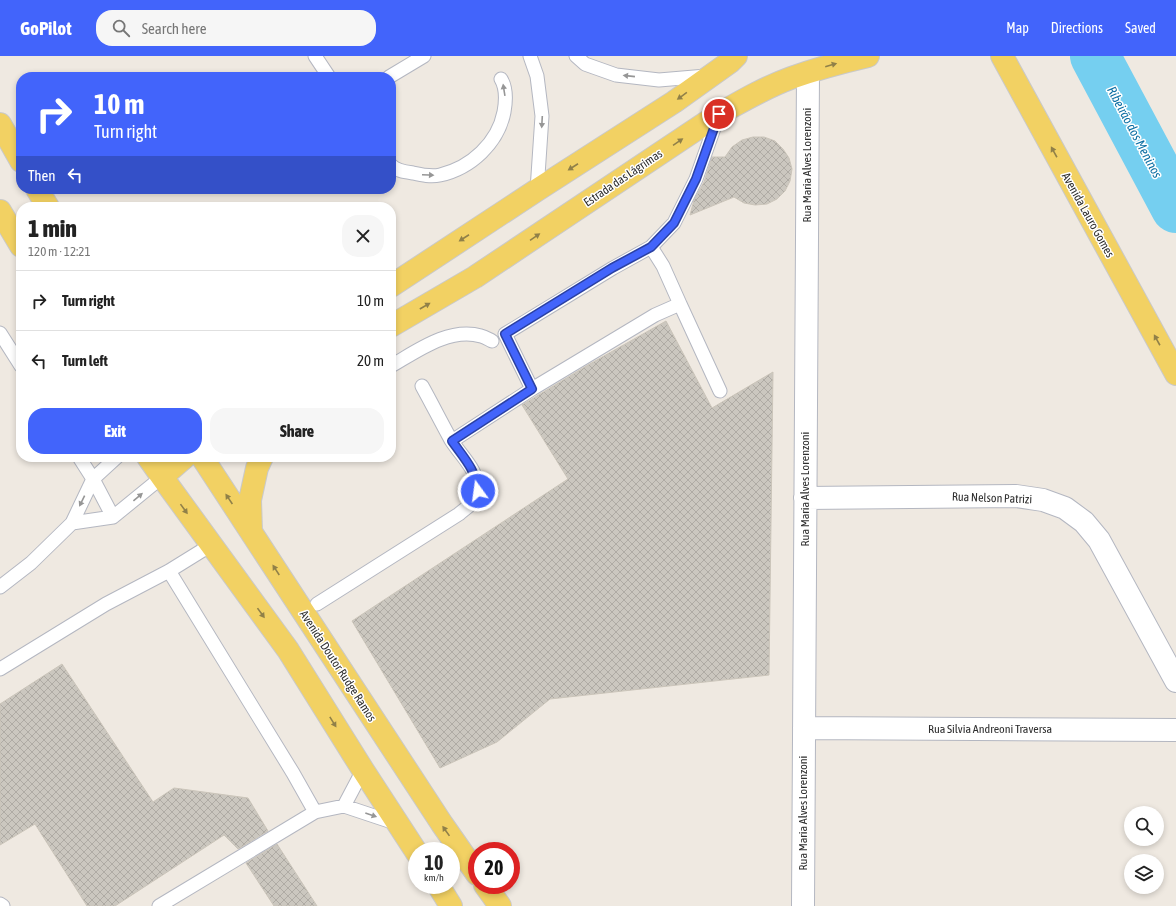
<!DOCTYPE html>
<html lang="en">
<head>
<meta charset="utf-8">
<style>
  :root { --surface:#fff; --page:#f6f6f6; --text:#222; --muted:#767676; --line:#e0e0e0; --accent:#4264fb }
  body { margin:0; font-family:"Asap Condensed",sans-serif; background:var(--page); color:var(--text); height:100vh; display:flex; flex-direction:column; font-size:15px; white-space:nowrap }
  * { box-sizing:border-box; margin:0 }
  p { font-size:13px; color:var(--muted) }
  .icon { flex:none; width:22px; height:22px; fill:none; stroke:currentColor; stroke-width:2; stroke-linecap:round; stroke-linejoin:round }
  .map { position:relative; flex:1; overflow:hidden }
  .drawer { position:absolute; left:16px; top:146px; width:380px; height:260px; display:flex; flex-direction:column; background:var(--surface); border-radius:16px; box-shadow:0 2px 6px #0003 }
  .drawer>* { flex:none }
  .guide { position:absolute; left:16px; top:16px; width:380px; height:122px; border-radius:16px; box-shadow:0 2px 6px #0003; background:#4264fb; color:#fff; overflow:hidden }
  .controls { position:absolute; left:1124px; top:750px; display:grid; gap:8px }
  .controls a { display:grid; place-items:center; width:40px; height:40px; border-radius:50%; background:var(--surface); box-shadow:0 2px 6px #0003; font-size:20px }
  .speed { position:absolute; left:408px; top:786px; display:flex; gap:8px; font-size:20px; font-weight:700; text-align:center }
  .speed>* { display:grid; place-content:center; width:52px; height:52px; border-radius:50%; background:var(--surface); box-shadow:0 2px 6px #0003; line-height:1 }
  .speed small { font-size:10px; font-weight:400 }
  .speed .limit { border:6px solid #d22; background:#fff; color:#111 }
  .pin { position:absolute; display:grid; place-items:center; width:34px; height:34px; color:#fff; margin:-17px; border:2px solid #fff; border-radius:50%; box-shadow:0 1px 4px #0007 }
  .me { position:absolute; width:44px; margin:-22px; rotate:346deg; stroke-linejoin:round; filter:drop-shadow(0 0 3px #0008) }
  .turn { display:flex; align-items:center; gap:14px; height:84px; padding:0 12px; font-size:18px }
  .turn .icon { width:52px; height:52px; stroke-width:2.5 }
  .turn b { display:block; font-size:28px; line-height:34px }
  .then { display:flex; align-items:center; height:38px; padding:0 12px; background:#0003; gap:8px; font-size:15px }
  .round { display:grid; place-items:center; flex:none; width:42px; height:42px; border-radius:16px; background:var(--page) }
  .summary { display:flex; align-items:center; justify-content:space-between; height:68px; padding:0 12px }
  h1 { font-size:24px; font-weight:800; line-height:30px }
  .primary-button { display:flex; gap:8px; margin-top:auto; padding:8px 12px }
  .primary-button a { flex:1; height:46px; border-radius:16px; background:var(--accent); color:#fff; font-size:16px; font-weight:800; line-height:46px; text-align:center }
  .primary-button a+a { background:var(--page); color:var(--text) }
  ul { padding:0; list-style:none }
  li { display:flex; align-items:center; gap:12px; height:60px; padding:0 12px; border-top:1px solid var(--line) }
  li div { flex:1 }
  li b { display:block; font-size:15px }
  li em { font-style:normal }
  header { display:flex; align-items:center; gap:24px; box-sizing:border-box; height:56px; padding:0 20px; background:var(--accent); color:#fff }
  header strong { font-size:19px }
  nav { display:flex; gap:22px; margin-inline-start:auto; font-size:14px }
  .search { width:280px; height:36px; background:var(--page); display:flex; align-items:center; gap:10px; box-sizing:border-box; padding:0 14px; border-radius:16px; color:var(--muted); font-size:15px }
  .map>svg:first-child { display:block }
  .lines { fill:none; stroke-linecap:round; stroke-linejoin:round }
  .river { stroke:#75cff0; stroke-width:50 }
  .building { fill:url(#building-cross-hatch); stroke:#cbc5ba }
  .lane-casing { stroke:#b4b7c1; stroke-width:15 }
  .street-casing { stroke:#b4b7c1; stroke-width:24 }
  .primary-casing { stroke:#c9c9c9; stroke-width:24 }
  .lane { stroke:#fff; stroke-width:13 }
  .street { stroke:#fff; stroke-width:22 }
  .primary { stroke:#f2d163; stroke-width:22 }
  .oneway { fill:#908048 }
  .oneway2 { fill:#969696 }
  .route-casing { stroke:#2b41a3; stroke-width:10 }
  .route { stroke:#4264fb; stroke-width:7 }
  .labels { text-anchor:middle; stroke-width:3; stroke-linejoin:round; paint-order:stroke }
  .street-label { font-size:12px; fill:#2e2e2e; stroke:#fff }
  .water-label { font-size:13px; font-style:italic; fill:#0d6fa3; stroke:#fff }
</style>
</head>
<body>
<header>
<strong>GoPilot</strong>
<div class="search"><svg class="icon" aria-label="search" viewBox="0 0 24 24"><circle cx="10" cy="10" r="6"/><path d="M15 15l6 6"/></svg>Search here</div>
<nav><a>Map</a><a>Directions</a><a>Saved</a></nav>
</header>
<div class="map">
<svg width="1176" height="850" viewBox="0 0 1176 850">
  <defs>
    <pattern id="building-cross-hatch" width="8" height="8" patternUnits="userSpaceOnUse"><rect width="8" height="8" fill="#cbc7bf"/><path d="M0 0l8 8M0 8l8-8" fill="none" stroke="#afaba4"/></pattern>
  </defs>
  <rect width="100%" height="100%" fill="#efe9e1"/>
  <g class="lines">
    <path class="river" d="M 1095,0 L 1176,152"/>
  </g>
  <path class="building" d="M 753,81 L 764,81 L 775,85 L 783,93 L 789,102 L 792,113 L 790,125 L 785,135 L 777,143 L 767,148 L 755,149 L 744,147 L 734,141 L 690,159 L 694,144 L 704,126 L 712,101 L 725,101 L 732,91 L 742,84 Z
    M 666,265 L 712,352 L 773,316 L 769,619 L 550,643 L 497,686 L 440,712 L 352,565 L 568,423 L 522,349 L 588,309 Z
    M 62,608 L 153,746 L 174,732 L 248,742 L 268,775 L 238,793 L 224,779 L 115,850 L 87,850 L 35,768 L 0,789 L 0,648 Z
    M 277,788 L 317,850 L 274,850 L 246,807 Z"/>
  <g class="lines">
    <g class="lane-casing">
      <path id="lane" d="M 315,0 L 329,21
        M 530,0 L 537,20 L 542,60 L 537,134
        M 576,0 L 585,8 L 616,19 L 659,24 L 706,20
        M 389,21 L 424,0
        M 391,109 C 396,115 406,116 413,117 C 422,119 431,121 440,119 C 471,112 498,87 504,56 C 506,45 507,33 501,23
        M 651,191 L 674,167 L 696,123 L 719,58
        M 680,248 L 720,335
        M 0,277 L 21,310
        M 391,310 C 417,295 449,271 481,280 C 485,281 488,283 492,285
        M 452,385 L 532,333 L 655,259 L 680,248 L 663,210 L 651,191 L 613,212 L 505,278 L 532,333
        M 79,401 L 93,423 L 113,461
        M 72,467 L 113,461 L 162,421
        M 169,515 L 293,717 L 315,756
        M 0,531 L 31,507 L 72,467 L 93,423 L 117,401
        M 317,548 L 459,458 C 467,451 477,446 478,435 C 479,415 461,400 451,384 C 441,366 432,348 422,330
        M 0,613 L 106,548 L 169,515 L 211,489
        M 344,750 L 363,714
        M 0,848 L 3,850
        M 159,850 L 315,756 L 344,750 L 398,768"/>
    </g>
    <g class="street-casing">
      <path id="street" d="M 805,442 L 1016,440 L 1043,444 L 1065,452 L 1084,466 L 1099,484 L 1176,625
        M 804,672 L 1176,674
        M 803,850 L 808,17"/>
    </g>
    <g class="primary-casing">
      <path id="primary" d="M 1002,0 L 1176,318
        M 0,68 L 21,105
        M 37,133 L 48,151
        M 0,155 L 21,190
        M 391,230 L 537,134 L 674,46 L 730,6 L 736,0
        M 391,270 L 475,221 L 719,58 C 742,45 766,31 791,22 C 816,13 842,6 868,0
        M 148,401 L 162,421 L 288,594 L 363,714 L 417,797
        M 202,401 L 442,768 L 477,818
        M 162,421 L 185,401
        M 251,475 L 250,444 L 257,412 L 262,401
        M 438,829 L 451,850
        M 485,829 L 500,850"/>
    </g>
    <use href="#lane" class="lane"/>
    <use href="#street" class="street"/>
    <use href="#primary" class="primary"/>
  </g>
  <defs><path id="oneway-solid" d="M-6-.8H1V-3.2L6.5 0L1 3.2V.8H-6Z"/></defs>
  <g class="oneway">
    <use href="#oneway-solid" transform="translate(831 9) rotate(-16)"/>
    <use href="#oneway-solid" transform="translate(682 40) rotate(144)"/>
    <use href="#oneway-solid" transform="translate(678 86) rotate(-34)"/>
    <use href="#oneway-solid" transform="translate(1054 96) rotate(-119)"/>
    <use href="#oneway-solid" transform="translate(573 111) rotate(147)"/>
    <use href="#oneway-solid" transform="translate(535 181) rotate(-34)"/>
    <use href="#oneway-solid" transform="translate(464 182) rotate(147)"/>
    <use href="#oneway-solid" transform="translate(425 250) rotate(-30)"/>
    <use href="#oneway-solid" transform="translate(1157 284) rotate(-119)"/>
    <use href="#oneway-solid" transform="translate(229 443) rotate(-124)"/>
    <use href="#oneway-solid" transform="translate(184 453) rotate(54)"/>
    <use href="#oneway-solid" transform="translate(276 514) rotate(-123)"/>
    <use href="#oneway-solid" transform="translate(261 557) rotate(54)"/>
    <use href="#oneway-solid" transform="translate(333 666) rotate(58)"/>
    <use href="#oneway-solid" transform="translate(446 775) rotate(-125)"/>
  </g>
  <g class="oneway2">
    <use href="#oneway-solid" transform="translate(629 20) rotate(-174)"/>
    <use href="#oneway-solid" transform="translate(504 34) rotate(-99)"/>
    <use href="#oneway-solid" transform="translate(542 66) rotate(93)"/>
    <use href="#oneway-solid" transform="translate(428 119) rotate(3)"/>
    <use href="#oneway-solid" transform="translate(138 441) rotate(-40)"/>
    <use href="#oneway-solid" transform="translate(82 445) rotate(116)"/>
    <use href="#oneway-solid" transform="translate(371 759) rotate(19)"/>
  </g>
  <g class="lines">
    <g class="route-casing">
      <path id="route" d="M 478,435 C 476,414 464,402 452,385 L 532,333 L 505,278 L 612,212 L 651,191 L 674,167 L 696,123 L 719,58"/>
    </g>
    <use href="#route" class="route"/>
  </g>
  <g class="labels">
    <g class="street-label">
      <text transform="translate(807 109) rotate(-90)" y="4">Rua Maria Alves Lorenzoni</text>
      <text transform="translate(623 122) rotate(-34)" y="4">Estrada das Lágrimas</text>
      <text transform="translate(1088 159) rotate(61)" y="4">Avenida Lauro Gomes</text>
      <text transform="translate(805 433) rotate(-90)" y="4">Rua Maria Alves Lorenzoni</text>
      <text transform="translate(992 442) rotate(2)" y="4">Rua Nelson Patrizi</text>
      <text transform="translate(338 610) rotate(57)" y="4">Avenida Doutor Rudge Ramos</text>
      <text x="990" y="677">Rua Silvia Andreoni Traversa</text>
      <text transform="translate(803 757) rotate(-90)" y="4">Rua Maria Alves Lorenzoni</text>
    </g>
    <g class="water-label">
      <text transform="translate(1135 76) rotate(62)" y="5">Ribeirão dos Meninos</text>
    </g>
  </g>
</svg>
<div class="controls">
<a><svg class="icon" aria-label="search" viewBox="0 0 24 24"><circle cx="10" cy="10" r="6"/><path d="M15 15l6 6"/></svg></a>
<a><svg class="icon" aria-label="layers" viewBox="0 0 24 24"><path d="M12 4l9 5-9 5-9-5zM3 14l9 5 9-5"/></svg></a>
</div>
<div class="speed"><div>10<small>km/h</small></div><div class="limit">20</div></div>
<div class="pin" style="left:719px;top:58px;background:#d93025"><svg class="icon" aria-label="arrive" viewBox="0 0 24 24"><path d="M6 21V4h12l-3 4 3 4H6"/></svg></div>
<svg class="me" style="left:478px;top:435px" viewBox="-20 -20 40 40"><circle r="17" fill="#4264fb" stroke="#fff" stroke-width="3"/><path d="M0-11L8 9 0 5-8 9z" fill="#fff"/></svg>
<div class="guide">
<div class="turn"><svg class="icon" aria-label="right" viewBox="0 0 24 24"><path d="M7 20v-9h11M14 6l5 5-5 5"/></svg><div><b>10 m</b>Turn right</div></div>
<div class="then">Then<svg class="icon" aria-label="left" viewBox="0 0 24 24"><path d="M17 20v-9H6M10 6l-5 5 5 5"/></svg></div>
</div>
<section class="drawer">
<div class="summary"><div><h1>1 min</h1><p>120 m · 12:21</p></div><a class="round"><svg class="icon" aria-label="close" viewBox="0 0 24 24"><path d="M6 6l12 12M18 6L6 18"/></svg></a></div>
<ul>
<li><svg class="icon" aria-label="right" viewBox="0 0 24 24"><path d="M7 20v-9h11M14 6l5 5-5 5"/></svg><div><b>Turn right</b></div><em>10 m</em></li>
<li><svg class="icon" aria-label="left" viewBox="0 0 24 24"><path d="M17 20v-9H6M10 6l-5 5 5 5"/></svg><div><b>Turn left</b></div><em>20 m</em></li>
</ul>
<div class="primary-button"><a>Exit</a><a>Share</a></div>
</section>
</div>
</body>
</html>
